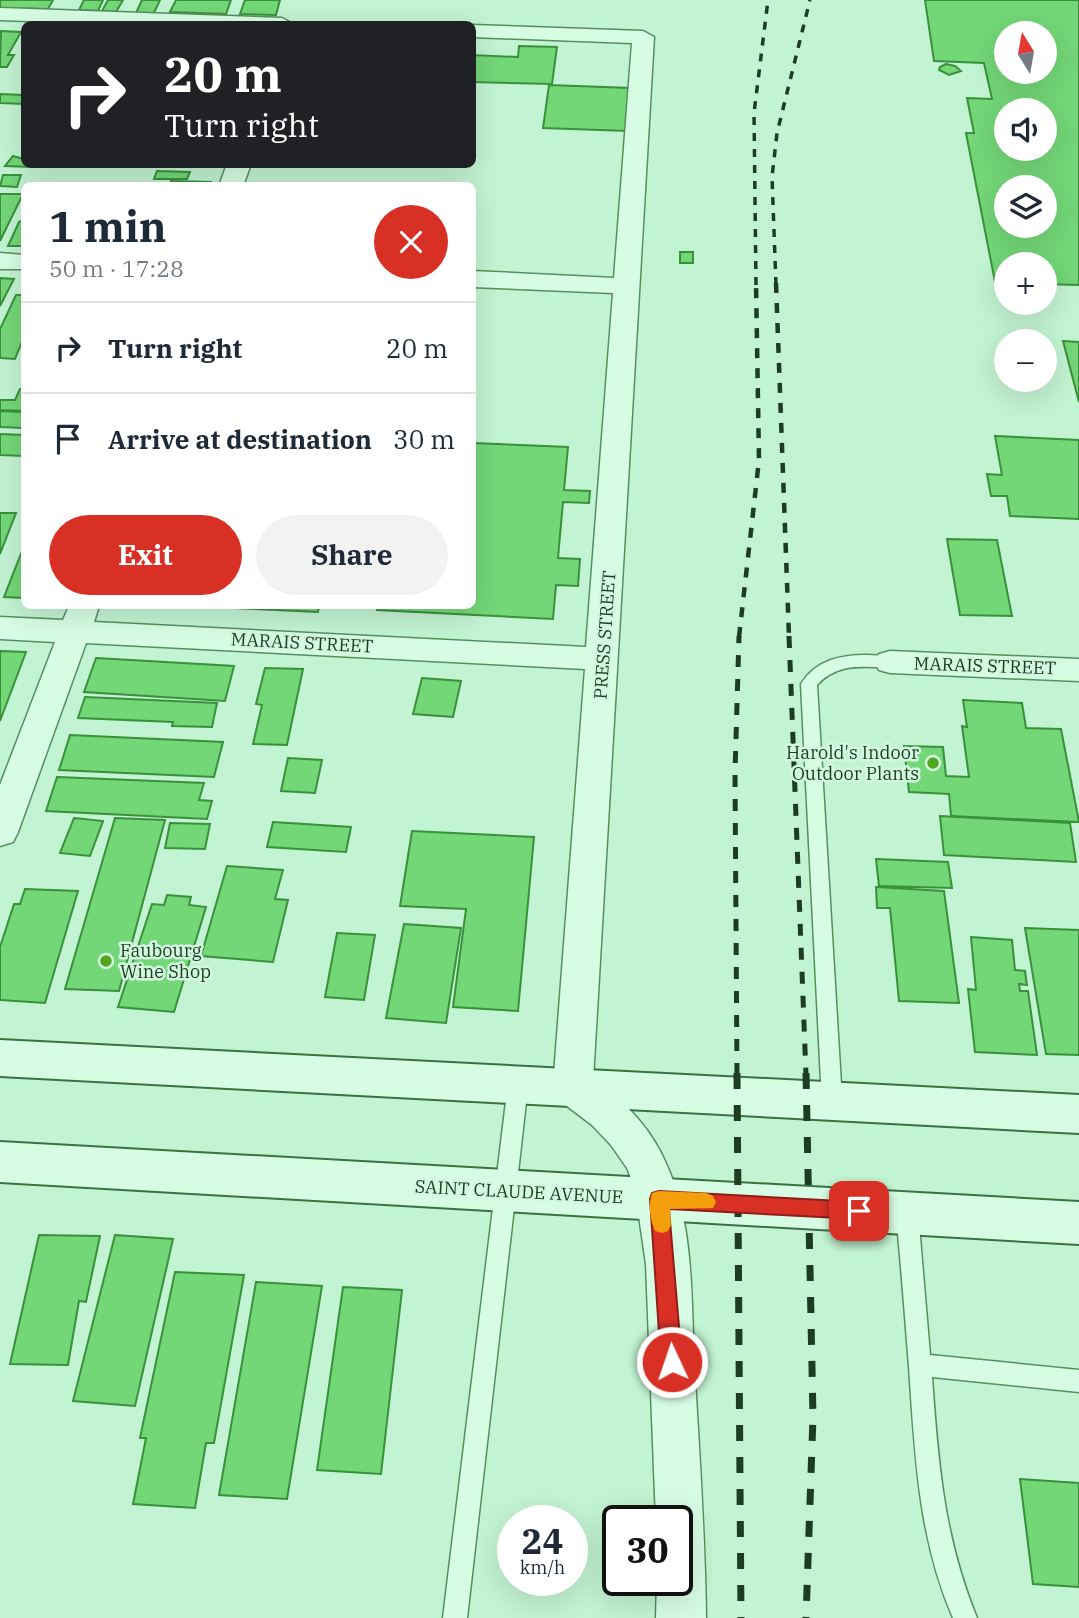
<!DOCTYPE html>
<html lang="en">
<head>
<meta charset="utf-8">
<style>
  :root { --surface:#fff; --page:#f2f2f3; --text:#1f2937; --muted:#747a83; --line:#e0e1e3; --accent:#d93025 }
  body { margin:0; font-family:"IBM Plex Serif",serif; background:var(--page); color:var(--text); height:100vh; display:flex; flex-direction:column; font-size:26px; white-space:nowrap }
  * { box-sizing:border-box; margin:0 }
  p { font-size:23px; color:var(--muted) }
  .icon { flex:none; width:38px; height:38px; fill:none; stroke:currentColor; stroke-width:2; stroke-linecap:round; stroke-linejoin:round }
  .map { position:relative; flex:1; overflow:hidden }
  .details { position:absolute; left:21px; top:182px; width:455px; height:427px; display:flex; flex-direction:column; background:var(--surface); border-radius:10px; box-shadow:0 7px 28px #0002 }
  .details>* { flex:none }
  .guide { position:absolute; left:21px; top:21px; width:455px; height:147px; border-radius:10px; box-shadow:0 7px 28px #0002; background:#202124; color:#fff; overflow:hidden }
  .needle { width:46px; rotate:349deg }
  .buttons { position:absolute; left:994px; top:21px; display:grid; gap:14px }
  .buttons a { display:grid; place-items:center; width:63px; height:63px; border-radius:50%; background:var(--surface); box-shadow:0 7px 28px #0002; font-size:35px }
  .speed { position:absolute; left:497px; top:1505px; display:flex; gap:14px; font-size:35px; font-weight:700; text-align:center }
  .speed>* { display:grid; place-content:center; width:91px; height:91px; border-radius:50%; background:var(--surface); box-shadow:0 7px 28px #0002; line-height:1 }
  .speed small { font-size:18px; font-weight:400 }
  .speed .limit { border:4px solid #111; border-radius:10px; background:#fff; color:#111 }
  .pin { position:absolute; display:grid; place-items:center; width:60px; height:60px; color:#fff; margin:-30px; border-radius:14px; box-shadow:0 4px 10px #0006 }
  .me { position:absolute; width:77px; margin:-38px; rotate:357deg; stroke-linejoin:round; filter:drop-shadow(0 0 5px #0008) }
  .turn { display:flex; align-items:center; gap:24px; height:147px; padding:0 28px; font-size:32px }
  .turn .icon { width:91px; height:91px; stroke-width:2.5 }
  .turn b { display:block; font-size:49px; line-height:60px }
  .round { display:grid; place-items:center; flex:none; width:74px; height:74px; border-radius:37px; background:var(--page) }
  .summary { display:flex; align-items:center; justify-content:space-between; height:119px; padding:0 28px }
  h1 { font-size:42px; font-weight:800; line-height:52px }
  .cta { display:flex; gap:14px; margin-top:auto; padding:14px 28px }
  .cta a { flex:1; height:80px; border-radius:42px; background:var(--accent); color:#fff; font-size:28px; font-weight:800; line-height:80px; text-align:center }
  .cta a+a { background:var(--page); color:var(--text) }
  ul { padding:0; list-style:none }
  li { display:flex; align-items:center; gap:21px; height:91px; padding:0 28px; border-top:2px solid var(--line) }
  li div { flex:1 }
  li b { display:block; font-size:26px }
  li em { font-style:normal }
  .map>svg:first-child { display:block }
  .building { fill:#73d677; stroke:#39913b; stroke-width:2; fill-rule:evenodd }
  .lines { fill:none; stroke-linecap:round; stroke-linejoin:round }
  .service-casing { stroke:#568f5f; stroke-width:3 }
  .minor-casing { stroke:#568f5f; stroke-width:3 }
  .secondary-casing { stroke:#3a7141; stroke-width:4 }
  .service { fill:#d6fde3; fill-rule:evenodd }
  .minor { fill:#d6fde3; fill-rule:evenodd }
  .secondary { fill:#d6fde3; fill-rule:evenodd }
  .rail-far3 { stroke:#1c3d20; stroke-width:3.5; stroke-dasharray:8 8; stroke-linecap:butt }
  .rail-far2 { stroke:#1c3d20; stroke-width:4.5; stroke-dasharray:10 10; stroke-linecap:butt }
  .rail-far1 { stroke:#1c3d20; stroke-width:5; stroke-dasharray:12 12; stroke-linecap:butt }
  .rail { stroke:#1c3d20; stroke-width:7; stroke-dasharray:16 16; stroke-linecap:butt }
  .route { fill:#d93025; stroke:#8d1f18; stroke-width:2 }
  .slow { fill:#f59e0b }
  .poi-dot { fill:#53a61f; stroke:#d2f9df; stroke-width:2.5 }
  .labels { text-anchor:middle; stroke-width:5; stroke-linejoin:round; paint-order:stroke }
  .street-label { font-size:18px; fill:#1c3d20; stroke:#d2f9df }
  .poi-label { font-size:18px; fill:#1c3d20; stroke:#d2f9df; text-anchor:end }
</style>
</head>
<body>
<div class="map">
<svg width="1079" height="1618" viewBox="0 0 1079 1618">
  <rect width="100%" height="100%" fill="#c2f3d2"/>
  <path class="building" d="M 0,0 L 53,0 L 48,9 L 0,8 Z
    M 84,0 L 103,0 L 98,11 L 79,10 Z
    M 108,0 L 123,0 L 116,12 L 102,11 Z
    M 142,0 L 160,0 L 154,13 L 136,13 Z
    M 176,0 L 231,0 L 226,14 L 170,12 Z
    M 245,0 L 280,0 L 276,15 L 240,14 Z
    M 925,0 L 1079,0 L 1079,285 L 1045,284 L 1045,264 L 1006,264 L 1006,282 L 995,282 L 966,133 L 974,133 L 967,98 L 992,99 L 984,63 L 934,61 ZM 1006,33 L 1045,33 L 1045,72 L 1006,72 ZM 1006,110 L 1045,110 L 1045,149 L 1006,149 ZM 1006,187 L 1045,187 L 1045,226 L 1006,226 Z
    M 1,31 L 21,32 L 8,55 L 14,55 L 7,67 L 0,67 Z
    M 519,46 L 557,47 L 552,84 L 472,82 L 472,55 L 518,57 Z
    M 946,64 L 955,66 L 961,71 L 949,75 L 939,70 L 940,67 Z
    M 549,85 L 631,88 L 628,131 L 543,128 Z
    M 0,94 L 24,95 L 24,104 L 0,103 Z
    M 13,156 L 24,159 L 24,164 L 35,164 L 33,167 L 5,166 Z
    M 157,171 L 190,172 L 187,179 L 154,179 Z
    M 3,175 L 21,175 L 17,187 L 0,186 Z
    M 171,181 L 211,182 L 210,186 L 169,186 Z
    M 0,194 L 23,194 L 0,241 Z
    M 24,220 L 24,246 L 8,246 L 19,222 Z
    M 680,252 L 693,252 L 693,263 L 680,263 Z
    M 0,278 L 14,279 L 0,306 Z
    M 16,295 L 24,295 L 24,337 L 15,359 L 0,358 L 0,329 Z
    M 1063,341 L 1079,342 L 1079,402 Z
    M 20,389 L 24,389 L 24,411 L 0,410 L 0,400 L 15,400 Z
    M 0,411 L 24,412 L 24,428 L 0,427 Z
    M 0,434 L 24,435 L 24,456 L 0,455 Z
    M 995,436 L 1079,440 L 1079,519 L 1010,516 L 1007,496 L 991,496 L 987,474 L 1002,475 Z
    M 472,443 L 568,447 L 564,490 L 590,491 L 589,503 L 563,502 L 558,558 L 580,559 L 578,586 L 556,585 L 553,619 L 377,610 L 378,606 L 472,606 Z
    M 0,513 L 16,513 L 0,554 Z
    M 947,539 L 997,540 L 1012,616 L 960,615 Z
    M 24,546 L 24,598 L 4,597 Z
    M 189,606 L 319,606 L 318,612 Z
    M 0,651 L 26,652 L 0,721 Z
    M 96,658 L 234,666 L 225,701 L 84,692 Z
    M 265,668 L 303,669 L 287,745 L 253,744 L 262,705 L 256,704 Z
    M 422,678 L 461,681 L 453,717 L 413,714 Z
    M 85,697 L 217,703 L 212,727 L 172,726 L 173,722 L 78,718 Z
    M 963,700 L 1022,703 L 1026,728 L 1061,729 L 1079,822 L 951,816 L 949,794 L 909,792 L 904,746 L 943,747 L 946,776 L 969,777 L 962,726 L 967,727 Z
    M 70,735 L 223,742 L 214,777 L 59,770 Z
    M 288,758 L 322,760 L 315,793 L 281,791 Z
    M 57,777 L 204,783 L 199,800 L 212,801 L 207,819 L 46,811 Z
    M 940,816 L 1070,823 L 1076,862 L 944,855 Z
    M 74,818 L 103,821 L 90,856 L 60,853 Z
    M 115,818 L 165,820 L 119,991 L 65,989 Z
    M 273,822 L 351,827 L 346,852 L 267,847 Z
    M 170,823 L 210,824 L 205,849 L 165,848 Z
    M 412,831 L 534,837 L 518,1011 L 453,1007 L 466,909 L 400,906 Z
    M 876,859 L 948,862 L 952,888 L 879,886 Z
    M 227,866 L 283,870 L 275,899 L 288,900 L 273,962 L 201,956 Z
    M 876,887 L 944,891 L 959,1003 L 899,1001 L 890,908 L 877,908 Z
    M 25,889 L 78,891 L 45,1003 L 0,1000 L 0,947 L 14,904 L 20,904 Z
    M 167,895 L 191,897 L 189,905 L 206,907 L 174,1012 L 118,1007 L 152,904 L 164,905 Z
    M 404,924 L 461,928 L 446,1023 L 386,1018 Z
    M 1025,928 L 1079,930 L 1079,1055 L 1046,1054 Z
    M 337,933 L 375,935 L 364,1000 L 325,997 Z
    M 971,937 L 1012,940 L 1015,970 L 1025,971 L 1027,985 L 1019,984 L 1020,991 L 1028,991 L 1037,1055 L 975,1052 L 968,989 L 976,990 Z
    M 39,1235 L 100,1236 L 86,1302 L 79,1301 L 68,1365 L 10,1364 Z
    M 115,1235 L 173,1239 L 135,1406 L 73,1401 Z
    M 175,1272 L 244,1275 L 214,1443 L 206,1443 L 195,1508 L 133,1504 L 146,1438 L 140,1438 Z
    M 256,1282 L 322,1286 L 287,1499 L 219,1495 Z
    M 343,1287 L 402,1290 L 381,1474 L 317,1470 Z
    M 1020,1479 L 1079,1483 L 1079,1587 L 1033,1584 Z"/>
  <g class="lines">
    <g class="service-casing">
      <path id="service" d="M 867,655 L 890,656 L 898,662 C 887,676 846,653 817,685 L 842,1101 L 839,1107 L 832,1110 L 825,1107 L 822,1101 L 801,684 C 816,660 840,655 867,655 Z
        M 518,1076 L 525,1079 L 528,1085 L 467,1618 L 443,1618 L 508,1085 L 511,1079 Z
        M 907,1203 L 914,1206 L 918,1213 L 930,1355 L 1079,1370 L 1079,1392 L 932,1377 C 938,1463 944,1538 977,1618 L 953,1618 C 918,1537 915,1454 909,1367 C 905,1316 901,1264 896,1213 L 900,1206 Z"/>
    </g>
    <g class="minor-casing">
      <path id="minor" d="M 0,8 L 282,18 L 293,24 L 118,24 L 0,20 Z
        M 472,25 L 643,31 L 654,37 L 593,1080 C 627,1102 653,1131 668,1168 C 694,1228 691,1298 694,1362 C 699,1448 705,1533 706,1618 L 656,1618 L 657,1580 L 677,1580 L 677,1521 L 656,1521 L 646,1264 L 635,1189 L 627,1168 L 611,1145 L 592,1125 L 559,1100 L 553,1088 L 585,669 L 86,643 L 18,832 L 13,842 L 0,846 L 0,785 L 55,642 L 0,639 L 0,617 L 63,620 L 69,606 L 99,606 L 94,622 L 586,647 L 613,293 L 472,287 L 472,271 L 614,278 L 632,43 L 472,37 Z
        M 227,164 L 251,164 L 243,186 L 219,186 Z
        M 0,253 L 24,255 L 24,269 L 0,269 Z
        M 890,651 L 1079,659 L 1079,681 L 890,673 L 879,670 L 874,662 L 879,654 Z"/>
    </g>
    <g class="secondary-casing">
      <path id="secondary" d="M 0,1040 L 1079,1095 L 1079,1133 L 0,1076 Z
        M 0,1142 L 1079,1202 L 1079,1244 L 0,1182 Z"/>
    </g>
    <use href="#service" class="service"/>
    <use href="#minor" class="minor"/>
    <use href="#secondary" class="secondary"/>
    <path class="rail-far3" d="M 756,285 L 754,113 L 768,0
      M 776,285 L 772,177 L 777,133 L 810,0"/>
    <path class="rail-far2" d="M 776,283 L 789,637
      M 739,637 L 759,460 L 756,283"/>
    <path class="rail-far1" d="M 789,636 L 806,1075
      M 737,1075 L 735,773 L 739,636"/>
    <path class="rail" d="M 737,1073 L 741,1618
      M 806,1073 L 813,1417 L 806,1618"/>
  </g>
  <path class="route" d="M 659,1191 L 859,1202 L 866,1205 L 868,1211 L 866,1217 L 859,1219 L 669,1209 L 682,1362 L 679,1369 L 672,1371 L 664,1369 L 661,1362 L 650,1199 L 652,1193 Z"/>
  <path class="slow" d="M 659,1191 L 706,1193 L 713,1196 L 716,1202 L 713,1208 L 670,1209 L 671,1225 L 668,1231 L 662,1233 L 655,1231 C 650,1220 648,1204 652,1193 Z"/>
  <g class="poi-dot">
    <circle cx="933" cy="763" r="7"/>
    <circle cx="106" cy="961" r="7"/>
  </g>
  <g class="labels">
    <g class="street-label">
      <text transform="translate(605 635) rotate(-86)" y="6">PRESS STREET</text>
      <text transform="translate(302 643) rotate(3)" y="6">MARAIS STREET</text>
      <text transform="translate(985 666) rotate(2)" y="6">MARAIS STREET</text>
      <text transform="translate(519 1192) rotate(3)" y="6">SAINT CLAUDE AVENUE</text>
    </g>
    <g class="poi-label">
      <text x="919" y="759">Harold's Indoor<tspan x="919" dy="21">Outdoor Plants</tspan></text>
      <text x="120" y="957" text-anchor="start">Faubourg<tspan x="120" dy="21">Wine Shop</tspan></text>
    </g>
  </g>
</svg>
<div class="buttons">
<a><svg class="needle" viewBox="-14 -14 28 28"><path d="M0-13l5 13h-10z" fill="#e53935"/><path d="M0 13l5-13h-10z" fill="#747a83"/></svg></a>
<a><svg class="icon" aria-label="sound" viewBox="0 0 24 24"><path d="M4 9h4l5-4v14l-5-4H4zM17 9q2 3 0 6"/></svg></a>
<a><svg class="icon" aria-label="layers" viewBox="0 0 24 24"><path d="M12 4l9 5-9 5-9-5zM3 14l9 5 9-5"/></svg></a>
<a>+</a>
<a>−</a>
</div>
<div class="speed"><div>24<small>km/h</small></div><div class="limit">30</div></div>
<div class="pin" style="left:859px;top:1211px;background:#d93025"><svg class="icon" aria-label="arrive" viewBox="0 0 24 24"><path d="M6 21V4h12l-3 4 3 4H6"/></svg></div>
<svg class="me" style="left:672px;top:1362px" viewBox="-20 -20 40 40"><circle r="17" fill="#d93025" stroke="#fff" stroke-width="3"/><path d="M0-11L8 9 0 5-8 9z" fill="#fff"/></svg>
<div class="guide">
<div class="turn"><svg class="icon" aria-label="right" viewBox="0 0 24 24"><path d="M7 20v-9h11M14 6l5 5-5 5"/></svg><div><b>20 m</b>Turn right</div></div>
</div>
<section class="details">
<div class="summary"><div><h1>1 min</h1><p>50 m · 17:28</p></div><a class="round" style="background:#d93025;color:#fff"><svg class="icon" aria-label="close" viewBox="0 0 24 24"><path d="M6 6l12 12M18 6L6 18"/></svg></a></div>
<ul>
<li><svg class="icon" aria-label="right" viewBox="0 0 24 24"><path d="M7 20v-9h11M14 6l5 5-5 5"/></svg><div><b>Turn right</b></div><em>20 m</em></li>
<li><svg class="icon" aria-label="arrive" viewBox="0 0 24 24"><path d="M6 21V4h12l-3 4 3 4H6"/></svg><div><b>Arrive at destination</b></div><em>30 m</em></li>
</ul>
<div class="cta"><a>Exit</a><a>Share</a></div>
</section>
</div>
</body>
</html>
